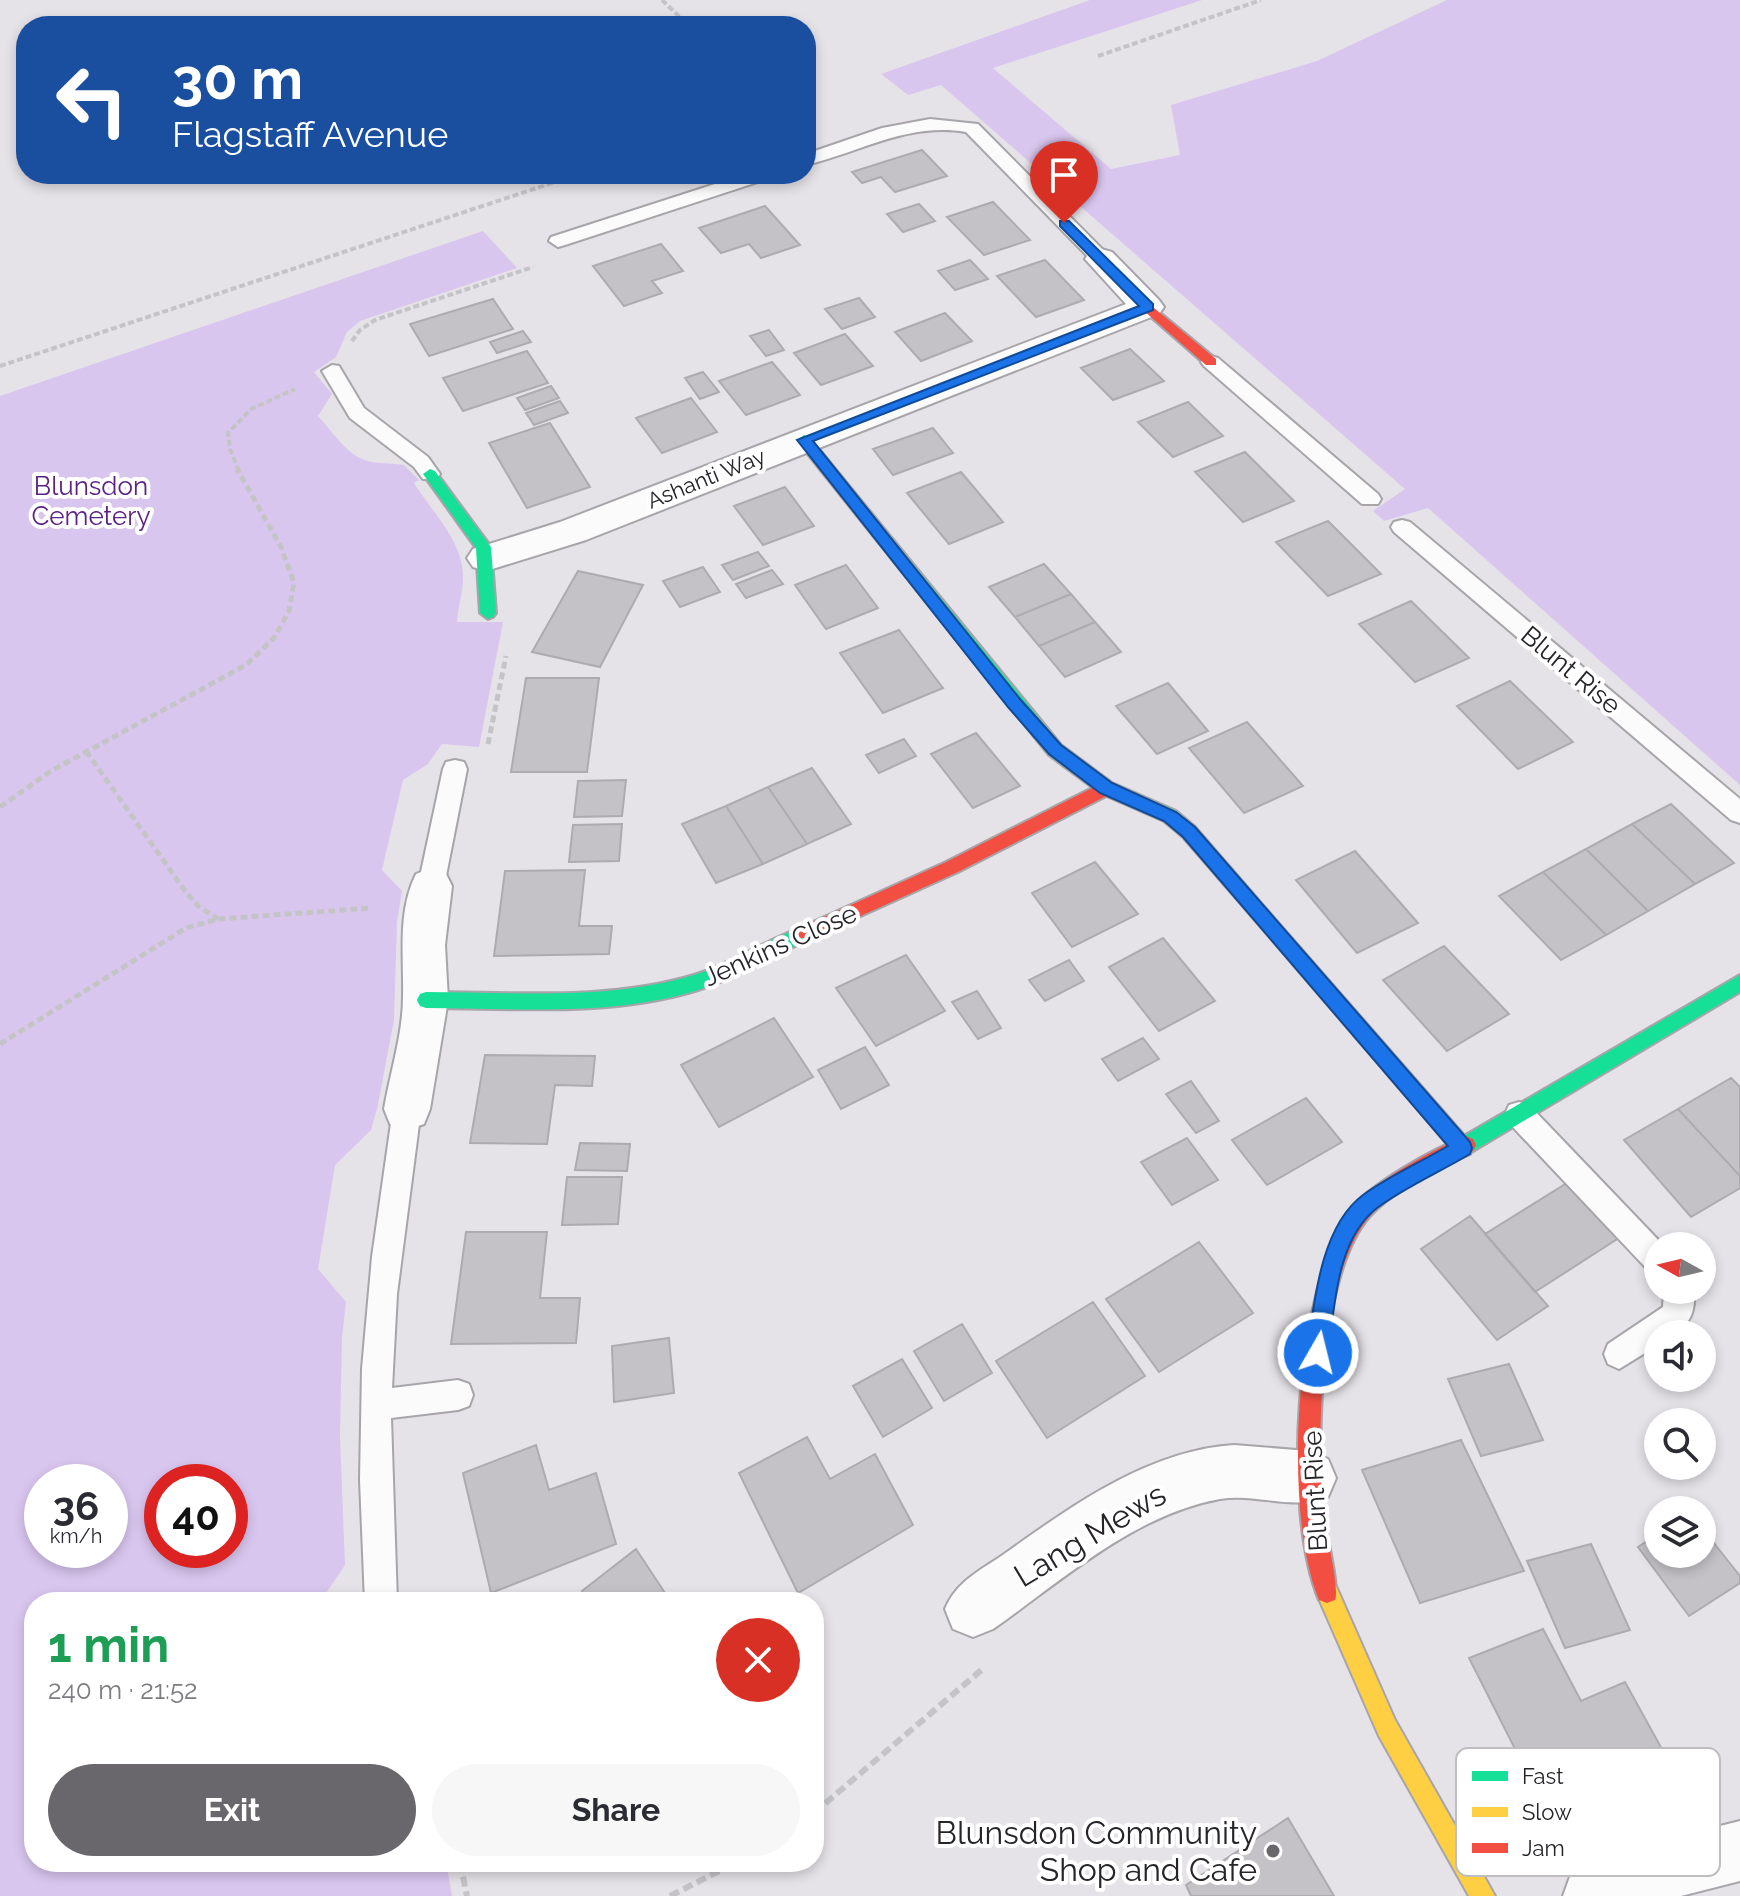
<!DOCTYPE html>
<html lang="en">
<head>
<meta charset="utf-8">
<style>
  :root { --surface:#fff; --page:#f7f7f7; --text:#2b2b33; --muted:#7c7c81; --accent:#69666c }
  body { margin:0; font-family:Raleway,sans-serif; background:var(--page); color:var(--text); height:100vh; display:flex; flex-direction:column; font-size:30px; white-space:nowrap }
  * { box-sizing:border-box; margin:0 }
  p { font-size:26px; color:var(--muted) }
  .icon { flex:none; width:44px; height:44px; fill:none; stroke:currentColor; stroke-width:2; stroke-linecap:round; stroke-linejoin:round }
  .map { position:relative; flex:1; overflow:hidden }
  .panel { position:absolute; left:24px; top:1592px; width:800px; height:280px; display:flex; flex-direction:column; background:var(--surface); border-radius:32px; box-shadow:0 4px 12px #0003 }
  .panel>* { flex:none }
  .hud { position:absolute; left:16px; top:16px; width:800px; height:168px; border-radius:32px; box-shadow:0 4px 12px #0003; background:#1a4fa0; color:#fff; overflow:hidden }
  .needle { width:52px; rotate:278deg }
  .tools { position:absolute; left:1644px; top:1232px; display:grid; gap:16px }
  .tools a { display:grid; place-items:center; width:72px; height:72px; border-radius:50%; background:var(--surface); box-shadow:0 4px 12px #0003; font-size:40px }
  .speed { position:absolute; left:24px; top:1464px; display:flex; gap:16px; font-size:40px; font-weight:700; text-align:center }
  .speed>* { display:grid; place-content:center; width:104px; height:104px; border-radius:50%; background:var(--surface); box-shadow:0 4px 12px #0003; line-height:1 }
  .speed small { font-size:20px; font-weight:400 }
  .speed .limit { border:12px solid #d22; background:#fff; color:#111 }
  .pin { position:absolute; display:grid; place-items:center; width:68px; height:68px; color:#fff; margin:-82px -34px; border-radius:50% 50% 50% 0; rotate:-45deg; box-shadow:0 0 8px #0007 }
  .pin .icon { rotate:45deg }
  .me { position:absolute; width:88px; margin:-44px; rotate:8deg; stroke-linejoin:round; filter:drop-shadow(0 0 6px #0008) }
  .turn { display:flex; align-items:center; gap:28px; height:168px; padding:0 24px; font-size:36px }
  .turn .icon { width:104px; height:104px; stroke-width:2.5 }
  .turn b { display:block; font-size:56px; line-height:68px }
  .round { display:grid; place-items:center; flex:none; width:84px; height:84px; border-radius:42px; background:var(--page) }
  .headline { display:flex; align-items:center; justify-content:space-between; height:136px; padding:0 24px }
  h1 { font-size:48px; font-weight:700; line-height:60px; color:#1e9e55 }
  .cta { display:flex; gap:16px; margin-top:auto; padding:16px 24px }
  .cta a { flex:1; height:92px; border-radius:48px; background:var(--accent); color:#fff; font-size:32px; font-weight:700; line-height:92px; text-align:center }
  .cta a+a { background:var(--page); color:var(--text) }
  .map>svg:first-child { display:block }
  .green { fill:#d9c6ef; fill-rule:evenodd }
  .building { fill:#c4c2c6; stroke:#adabb0; stroke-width:2 }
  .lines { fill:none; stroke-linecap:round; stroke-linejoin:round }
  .lane-casing { stroke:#a7a5a9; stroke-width:4 }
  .street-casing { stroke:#a7a5a9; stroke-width:4 }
  .fast-casing { stroke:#a7a5a9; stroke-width:4 }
  .slow-casing { stroke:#a7a5a9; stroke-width:4 }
  .jam-casing { stroke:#a7a5a9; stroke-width:4 }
  .path-far2 { stroke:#c4c4c6; stroke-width:4; stroke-dasharray:6 3; stroke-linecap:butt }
  .path-far1 { stroke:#c4c4c6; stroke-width:5; stroke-dasharray:7 4; stroke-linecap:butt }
  .path { stroke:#c4c4c6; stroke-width:6; stroke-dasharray:10 5; stroke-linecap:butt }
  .lane { fill:#fbfbfc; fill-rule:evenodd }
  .street { fill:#fbfbfc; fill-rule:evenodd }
  .fast { fill:#16e098; fill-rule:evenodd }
  .slow { fill:#ffcf43; fill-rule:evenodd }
  .jam { fill:#f24e42; fill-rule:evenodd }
  .route { fill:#1a73e8; stroke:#114b97; stroke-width:2 }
  .poi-dot { fill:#69666c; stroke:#fff; stroke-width:3 }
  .labels { text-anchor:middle; stroke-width:8; stroke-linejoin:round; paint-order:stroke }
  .far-street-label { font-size:22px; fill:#262429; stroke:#fff }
  .park-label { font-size:26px; fill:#5b2286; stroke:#fff }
  .street-label { font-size:26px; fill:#262429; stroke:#fff }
  .near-street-label { font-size:32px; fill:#262429; stroke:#fff }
  .near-poi-label { font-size:32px; fill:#262429; stroke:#fff; text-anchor:end }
  .key { fill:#fff; stroke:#bebdbf; stroke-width:2 }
  .key-label { font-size:22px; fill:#262429 }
</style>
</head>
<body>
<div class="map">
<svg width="1740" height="1896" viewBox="0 0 1740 1896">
  <rect width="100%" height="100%" fill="#e5e2e8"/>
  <path class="green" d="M 1090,0 L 1202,0 L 993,68 L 1111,169 L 1180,155 L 1171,105 L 1317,61 L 1447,0 L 1740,0 L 1740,785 L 1428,508 L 1384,521 L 1373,511 L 1405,489 L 941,85 L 908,95 L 881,74 Z
    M 483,231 L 517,268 L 360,321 L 347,332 L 336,357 L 314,372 L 332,394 L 318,416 C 333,432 348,458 372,462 C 382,464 394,463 404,465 L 419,480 L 414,483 C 432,512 464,542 463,578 C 463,592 458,607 457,622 L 503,622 L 479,747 L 442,744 L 428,764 L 403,780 L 382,870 L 402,891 L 397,922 L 394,1020 L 377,1109 L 371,1130 L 335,1165 L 318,1269 L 346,1302 L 342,1337 L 340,1437 L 345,1565 L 320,1602 L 34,1602 L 34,1862 L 446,1862 L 452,1896 L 0,1896 L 0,396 ZM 42,1482 L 110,1482 L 110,1550 L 42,1550 ZM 162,1482 L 230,1482 L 230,1550 L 162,1550 Z"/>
  <path class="building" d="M 922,150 L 947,176 L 895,192 L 881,177 L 862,183 L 852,172 Z
    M 993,202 L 1030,240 L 984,255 L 947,217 Z
    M 919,204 L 935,221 L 903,232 L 887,214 Z
    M 765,206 L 800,245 L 761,258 L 749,244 L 721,253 L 699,228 Z
    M 661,244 L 683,271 L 652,281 L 662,293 L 624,306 L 593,266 Z
    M 970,260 L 988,279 L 955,290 L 938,271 Z
    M 1045,260 L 1084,300 L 1036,317 L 997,276 Z
    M 859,298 L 875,317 L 842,329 L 825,309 Z
    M 493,299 L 513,329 L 429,356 L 410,324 Z
    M 945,313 L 972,341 L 921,361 L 895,332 Z
    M 769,330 L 784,350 L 766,356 L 750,336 Z
    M 523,331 L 531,342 L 497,353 L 490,342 Z
    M 845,334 L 873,366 L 821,385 L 794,353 Z
    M 1130,349 L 1164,381 L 1113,400 L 1081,368 Z
    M 527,351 L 548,383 L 463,411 L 443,378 Z
    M 772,362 L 800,395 L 746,415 L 719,381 Z
    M 703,372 L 719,392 L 700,399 L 685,378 Z
    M 551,386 L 559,398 L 525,410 L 517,398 Z
    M 691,398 L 717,432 L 662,453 L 636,418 Z
    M 560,401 L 568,413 L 534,425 L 526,413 Z
    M 1188,402 L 1223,436 L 1173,457 L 1138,422 Z
    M 550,423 L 590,487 L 527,508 L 489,443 Z
    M 933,428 L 953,453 L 893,475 L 873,449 Z
    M 1245,452 L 1294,501 L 1243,522 L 1195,472 Z
    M 961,472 L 1003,522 L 949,544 L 907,493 Z
    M 785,487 L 814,526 L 763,545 L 734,506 Z
    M 1328,521 L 1381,574 L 1328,596 L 1276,542 Z
    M 758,552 L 769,566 L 733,580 L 722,565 Z
    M 1044,564 L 1071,594 L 1015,617 L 989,587 Z
    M 846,565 L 878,608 L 826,629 L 795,585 Z
    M 703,567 L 720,592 L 680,607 L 663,581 Z
    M 772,570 L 783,584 L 746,598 L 736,584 Z
    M 578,571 L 643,585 L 600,667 L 532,652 Z
    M 1071,594 L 1095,622 L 1039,646 L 1015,617 Z
    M 1411,601 L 1469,658 L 1415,682 L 1359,624 Z
    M 1095,622 L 1121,652 L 1065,677 L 1039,646 Z
    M 899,630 L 943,688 L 883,713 L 840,653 Z
    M 526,678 L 599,678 L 587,772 L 511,772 Z
    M 1510,681 L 1573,742 L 1518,769 L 1457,706 Z
    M 1168,683 L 1208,731 L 1157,754 L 1116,706 Z
    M 1247,722 L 1303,786 L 1244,813 L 1189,748 Z
    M 976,733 L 1020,786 L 973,808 L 931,754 Z
    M 904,739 L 916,756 L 879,773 L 866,755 Z
    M 812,768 L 851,824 L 807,844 L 768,787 Z
    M 626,780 L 622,816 L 574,817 L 578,781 Z
    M 768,787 L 807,844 L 763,864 L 726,806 Z
    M 1671,804 L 1734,863 L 1695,884 L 1632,824 Z
    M 726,806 L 763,864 L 716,883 L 682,824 Z
    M 622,824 L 619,861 L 569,862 L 573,825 Z
    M 1632,824 L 1695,884 L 1648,911 L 1586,849 Z
    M 1586,849 L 1648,911 L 1606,935 L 1543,872 Z
    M 1355,851 L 1418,923 L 1357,953 L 1296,880 Z
    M 1095,862 L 1138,914 L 1072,947 L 1032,893 Z
    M 585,870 L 579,926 L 612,926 L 609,954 L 494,956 L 505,871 Z
    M 1543,872 L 1606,935 L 1561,960 L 1499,896 Z
    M 1163,938 L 1215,1001 L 1159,1031 L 1109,967 Z
    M 1444,946 L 1509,1014 L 1447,1051 L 1383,980 Z
    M 906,955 L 945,1011 L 876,1046 L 836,988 Z
    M 1069,960 L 1084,981 L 1045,1001 L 1029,980 Z
    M 977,991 L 1001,1028 L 978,1039 L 952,1002 Z
    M 774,1018 L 813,1077 L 719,1127 L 681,1065 Z
    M 1143,1038 L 1159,1059 L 1118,1081 L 1102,1059 Z
    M 865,1047 L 889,1085 L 841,1109 L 818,1070 Z
    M 485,1055 L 595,1056 L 592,1086 L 555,1085 L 547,1144 L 470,1143 Z
    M 1731,1078 L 1740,1087 L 1740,1176 L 1678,1109 Z
    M 1191,1081 L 1219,1121 L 1196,1133 L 1166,1094 Z
    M 1306,1098 L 1342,1142 L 1267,1185 L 1232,1140 Z
    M 1678,1109 L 1740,1176 L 1740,1188 L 1691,1217 L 1624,1140 Z
    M 1187,1138 L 1218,1180 L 1172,1205 L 1141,1162 Z
    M 580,1143 L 630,1144 L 627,1171 L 575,1170 Z
    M 567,1177 L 622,1177 L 618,1224 L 562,1225 Z
    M 1575,1178 L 1625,1234 L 1535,1292 L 1485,1234 Z
    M 1470,1216 L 1548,1306 L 1497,1340 L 1421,1249 Z
    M 466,1232 L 547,1232 L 540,1298 L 580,1298 L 576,1343 L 451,1344 Z
    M 1199,1242 L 1253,1313 L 1159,1372 L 1106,1299 Z
    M 1093,1302 L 1145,1376 L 1047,1438 L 996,1361 Z
    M 962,1324 L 992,1373 L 944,1401 L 914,1351 Z
    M 669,1338 L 674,1393 L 614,1402 L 612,1346 Z
    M 902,1359 L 932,1408 L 883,1437 L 853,1386 Z
    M 1509,1364 L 1543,1440 L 1481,1456 L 1448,1379 Z
    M 807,1437 L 830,1479 L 875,1454 L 913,1525 L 798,1593 L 739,1473 Z
    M 1461,1440 L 1524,1571 L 1420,1603 L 1362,1470 Z
    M 536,1445 L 549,1490 L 596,1473 L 616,1544 L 491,1593 L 463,1473 Z
    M 1702,1528 L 1740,1576 L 1740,1583 L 1689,1616 L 1638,1547 L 1658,1534 L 1658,1554 L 1702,1554 Z
    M 1591,1544 L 1630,1630 L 1565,1648 L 1527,1561 Z
    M 636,1549 L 667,1596 L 659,1602 L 589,1602 L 582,1591 Z
    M 1543,1629 L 1581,1701 L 1625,1682 L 1674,1771 L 1552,1822 L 1469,1658 Z
    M 1288,1818 L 1334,1896 L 1191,1896 L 1186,1885 Z"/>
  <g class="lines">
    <g class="lane-casing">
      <path id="lane" d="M 930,119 L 978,124 L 1108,255 L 1110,259 L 1108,263 L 1094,263 L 966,132 C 908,122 861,152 806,165 L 806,154 L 882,128 Z
        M 746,174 L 773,174 L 770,178 L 565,245 L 558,247 L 549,241 L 551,237 Z
        M 1211,356 L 1218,358 L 1378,494 L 1381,499 L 1378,504 L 1362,504 L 1204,366 L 1201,362 L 1204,358 Z
        M 332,365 L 339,366 L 364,408 L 428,457 L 440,474 L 437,479 L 423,479 L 414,467 L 350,418 L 322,371 Z
        M 1402,520 L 1410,522 L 1740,799 L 1740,823 L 1731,820 L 1394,532 L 1391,527 L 1394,522 Z
        M 455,760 L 464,762 L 467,769 L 444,886 L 440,893 L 431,896 L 422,893 L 418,886 L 443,769 L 446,762 Z
        M 407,1097 L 417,1100 L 421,1109 L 397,1294 L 392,1388 L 458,1380 L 469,1384 L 473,1395 L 469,1406 L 458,1410 L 391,1418 L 397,1602 L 365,1602 L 360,1480 L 362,1369 L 372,1257 L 393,1109 L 397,1100 Z
        M 1519,1102 L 1529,1105 L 1664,1246 L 1658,1246 L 1658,1274 L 1648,1270 L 1509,1123 L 1505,1114 L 1509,1105 Z
        M 1664,1290 L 1694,1290 C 1696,1317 1686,1334 1658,1334 L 1658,1345 L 1619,1369 L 1608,1364 L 1604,1354 L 1608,1344 L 1663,1307 Z"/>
    </g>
    <g class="street-casing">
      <path id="street" d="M 1101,249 L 1112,252 L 1159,300 L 1164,307 L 1159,314 L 586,540 L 486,571 L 473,567 L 467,558 L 473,549 L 560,522 L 1126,304 L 1085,259 L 1090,252 Z
        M 431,868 L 446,874 L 452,886 L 445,945 L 448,1000 L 430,1109 L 424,1124 L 407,1130 L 390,1124 L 384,1109 C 390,1073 403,1034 403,997 C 404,956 397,912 416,874 Z
        M 1234,1445 L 1309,1451 L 1328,1459 L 1336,1478 L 1328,1497 C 1293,1511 1257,1493 1220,1499 C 1133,1515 1063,1580 993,1629 L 973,1637 L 953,1629 L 945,1609 C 957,1580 982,1570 1007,1552 C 1073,1505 1150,1450 1234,1445 Z
        M 1740,1821 L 1740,1881 L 1681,1896 L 1563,1896 L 1571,1874 L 1652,1843 Z"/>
    </g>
    <g class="fast-casing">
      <path id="fast" d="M 804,435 L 809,437 L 1061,745 L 1112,783 L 1176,811 L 1195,827 L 1267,910 L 1270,915 L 1267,920 L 1255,920 L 1183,837 L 1164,821 L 1100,793 L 1049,755 L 799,443 L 797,440 Z
        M 430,469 L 435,471 L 491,547 L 496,613 L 493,617 L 488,619 L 480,613 L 476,548 L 423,474 Z
        M 806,926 L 812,928 L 815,933 L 812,938 C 773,956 736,978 695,991 C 608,1017 515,1008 426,1008 L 420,1006 L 417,1000 L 420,994 L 426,992 C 515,992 608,1001 694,975 C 733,963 767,939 806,926 Z
        M 1740,975 L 1740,992 L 1473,1151 L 1466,1154 L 1459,1151 L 1456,1145 L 1459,1139 Z"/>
    </g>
    <g class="slow-casing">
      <path id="slow" d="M 1261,908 L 1267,910 L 1470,1142 L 1473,1148 L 1470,1154 L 1463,1157 L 1456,1154 L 1255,920 L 1252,915 L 1255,910 Z
        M 1327,1581 L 1335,1584 L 1395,1720 L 1495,1896 L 1469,1896 L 1379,1736 L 1316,1592 L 1319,1584 Z"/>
    </g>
    <g class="jam-casing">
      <path id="jam" d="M 1148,303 L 1216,359 L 1216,365 L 1206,365 L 1143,310 L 1143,304 Z
        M 1106,781 L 1114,788 L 1112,793 L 958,872 L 812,938 L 800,938 L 797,933 L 800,928 L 946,862 Z
        M 1466,1136 L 1473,1139 L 1476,1145 L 1473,1151 C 1439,1171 1397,1186 1370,1216 C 1320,1272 1316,1438 1323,1511 C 1325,1530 1340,1588 1335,1600 L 1327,1603 L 1319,1600 C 1282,1511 1295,1293 1349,1212 C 1367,1185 1435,1148 1466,1136 Z"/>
    </g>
    <path class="path-far2" d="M 662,0 L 689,26
      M 1098,56 L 1261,0
      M 352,341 L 360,330 L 375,320 L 533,267
      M 0,366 L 579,174
      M 239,471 L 230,449 L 228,433 L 251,409 L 295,389"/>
    <path class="path-far1" d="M 488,744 L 506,656
      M 86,751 L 185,891 L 198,906 L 218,919
      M 0,807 L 51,771 L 246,665 L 274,638 L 289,611 L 294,583 L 281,547 L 237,469
      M 0,1044 L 186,928 L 219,919 L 372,908"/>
    <path class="path" d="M 814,1813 L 985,1667
      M 460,1862 L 467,1896
      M 670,1896 L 737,1862"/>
    <use href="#lane" class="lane"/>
    <use href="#street" class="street"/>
    <use href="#fast" class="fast"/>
    <use href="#slow" class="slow"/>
    <use href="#jam" class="jam"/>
  </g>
  <path class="route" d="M 1060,221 L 1069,221 L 1153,304 L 1153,310 L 813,441 L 1020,699 L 1061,745 L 1112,783 L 1176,812 L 1195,827 L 1470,1142 L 1472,1148 L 1470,1154 C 1440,1172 1405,1187 1377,1208 C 1336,1240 1335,1306 1328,1353 L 1325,1361 L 1318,1364 L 1310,1361 L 1307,1353 C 1314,1304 1320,1227 1363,1195 C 1389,1176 1421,1162 1448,1146 L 1183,837 L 1164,821 L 1100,793 L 1049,754 L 1008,707 L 797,440 L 1139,306 L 1060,226 Z"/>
  <circle class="poi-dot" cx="1273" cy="1851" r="8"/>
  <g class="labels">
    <g class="far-street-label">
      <text transform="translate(706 478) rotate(-22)" y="8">Ashanti Way</text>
    </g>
    <g class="park-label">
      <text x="91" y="495">Blunsdon<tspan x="91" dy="30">Cemetery</tspan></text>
    </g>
    <g class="street-label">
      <text transform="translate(1571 670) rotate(40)" y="9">Blunt Rise</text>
      <text transform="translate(780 945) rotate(-24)" y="9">Jenkins Close</text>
      <text transform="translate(1315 1491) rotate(-93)" y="9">Blunt Rise</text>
    </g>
    <g class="near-street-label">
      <text transform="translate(1090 1535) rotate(-31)" y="11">Lang Mews</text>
    </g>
    <g class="near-poi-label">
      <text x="1257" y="1844">Blunsdon Community<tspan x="1257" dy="37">Shop and Cafe</tspan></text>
    </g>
  </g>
  <rect x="1456" y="1748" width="264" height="128" rx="12" class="key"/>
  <rect x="1472" y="1771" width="36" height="10" fill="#16e098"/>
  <rect x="1472" y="1807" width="36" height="10" fill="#ffcf43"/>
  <rect x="1472" y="1843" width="36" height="10" fill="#f24e42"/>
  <g class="key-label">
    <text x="1522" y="1784">Fast</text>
    <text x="1522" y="1820">Slow</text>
    <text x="1522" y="1856">Jam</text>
  </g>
</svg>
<div class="tools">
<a><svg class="needle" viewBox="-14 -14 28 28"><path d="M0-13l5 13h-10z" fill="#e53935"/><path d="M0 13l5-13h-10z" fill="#7c7c81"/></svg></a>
<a><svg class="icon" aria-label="sound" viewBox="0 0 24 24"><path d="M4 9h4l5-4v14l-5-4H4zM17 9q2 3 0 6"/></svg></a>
<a><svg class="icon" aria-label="search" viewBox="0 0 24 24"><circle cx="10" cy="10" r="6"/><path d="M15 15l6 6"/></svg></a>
<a><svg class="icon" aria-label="layers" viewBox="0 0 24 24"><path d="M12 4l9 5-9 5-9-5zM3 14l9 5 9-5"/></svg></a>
</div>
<div class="speed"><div>36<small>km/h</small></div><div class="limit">40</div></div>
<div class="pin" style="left:1064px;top:223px;background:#d93025"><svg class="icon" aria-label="arrive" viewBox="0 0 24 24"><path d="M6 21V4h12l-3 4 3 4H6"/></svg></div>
<svg class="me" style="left:1318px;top:1353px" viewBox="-20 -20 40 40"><circle r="17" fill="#1a73e8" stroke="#fff" stroke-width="3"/><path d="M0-11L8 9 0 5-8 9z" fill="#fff"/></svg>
<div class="hud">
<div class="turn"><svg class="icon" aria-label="left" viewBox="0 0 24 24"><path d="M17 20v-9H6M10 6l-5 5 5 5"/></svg><div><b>30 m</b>Flagstaff Avenue</div></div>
</div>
<section class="panel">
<div class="headline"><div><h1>1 min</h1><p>240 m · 21:52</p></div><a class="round" style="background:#d93025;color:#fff"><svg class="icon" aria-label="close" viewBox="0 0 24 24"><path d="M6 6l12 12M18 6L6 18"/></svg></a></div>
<div class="cta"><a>Exit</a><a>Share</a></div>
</section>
</div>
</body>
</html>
